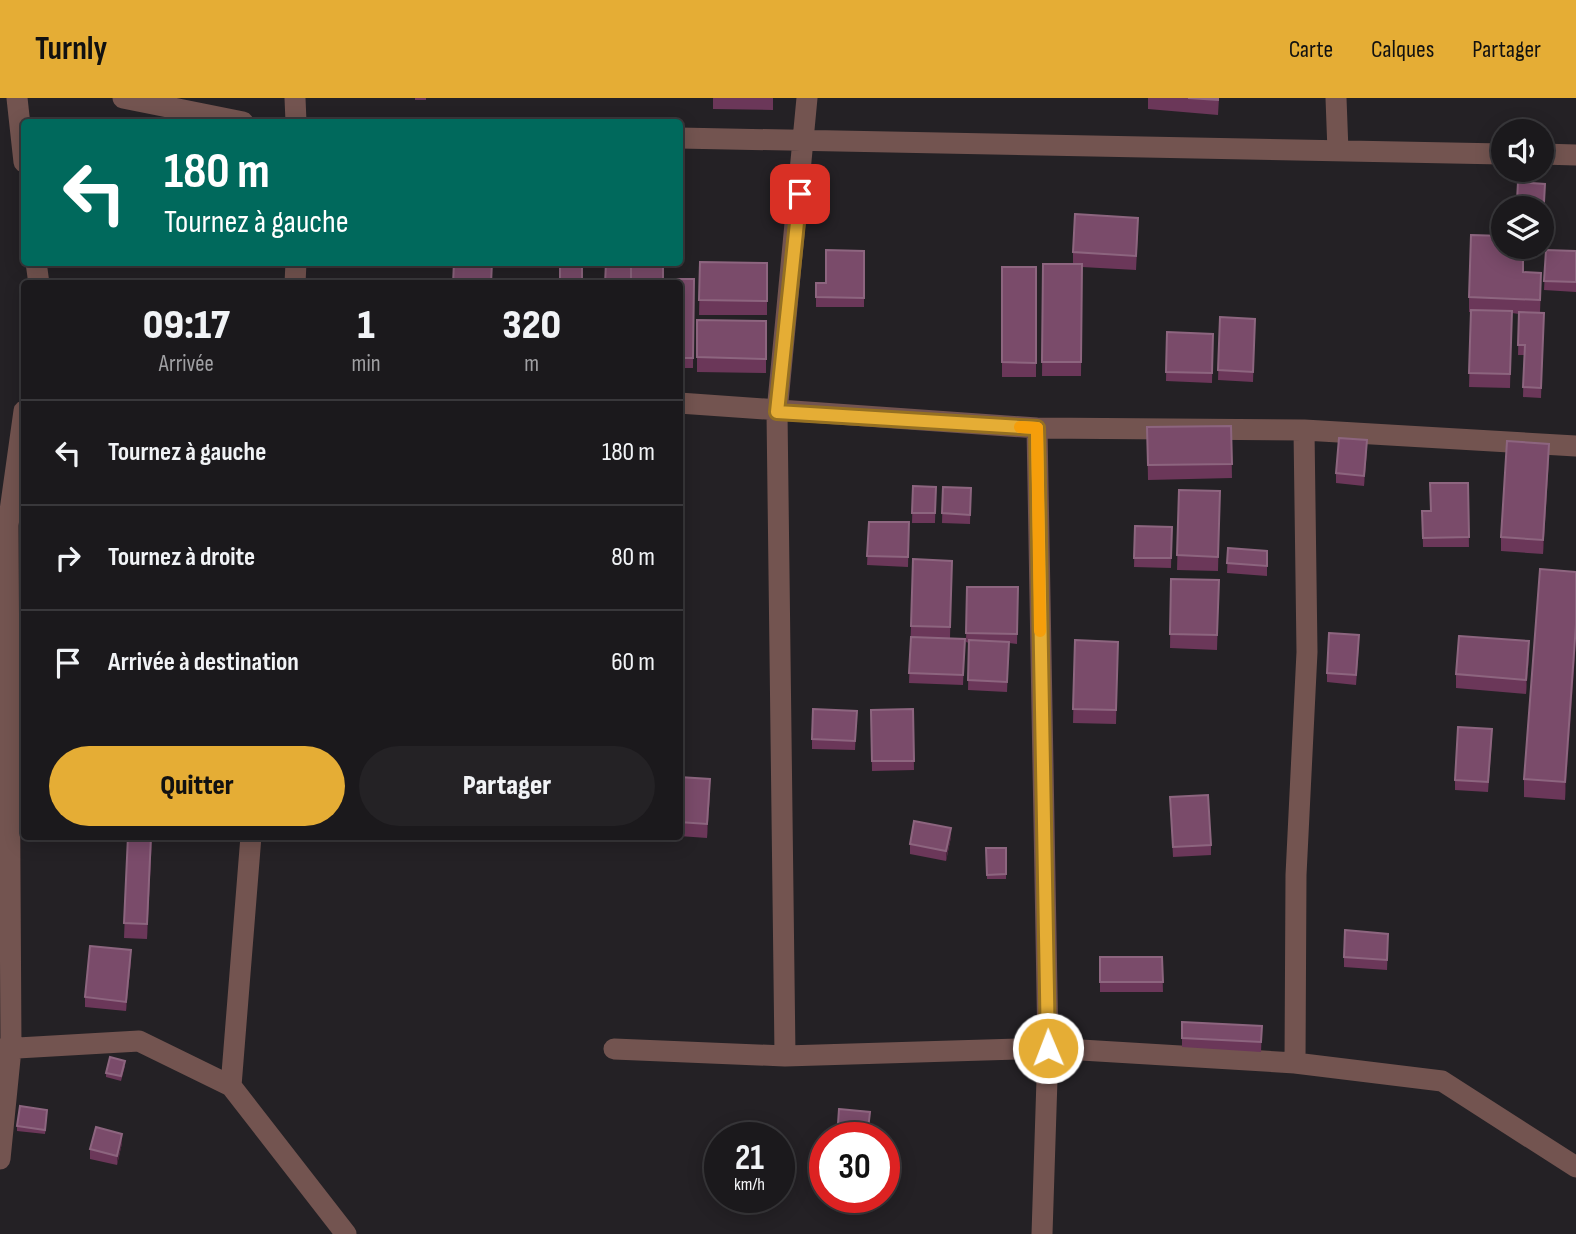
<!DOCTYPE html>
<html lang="fr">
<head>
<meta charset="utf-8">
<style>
  :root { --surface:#1b191c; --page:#242225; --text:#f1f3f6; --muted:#a0a0a3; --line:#39383b; --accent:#e5ad35 }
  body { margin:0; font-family:"Sofia Sans Condensed",sans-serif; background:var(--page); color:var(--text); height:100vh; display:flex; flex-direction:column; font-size:26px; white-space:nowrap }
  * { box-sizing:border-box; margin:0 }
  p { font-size:23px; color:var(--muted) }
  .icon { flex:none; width:38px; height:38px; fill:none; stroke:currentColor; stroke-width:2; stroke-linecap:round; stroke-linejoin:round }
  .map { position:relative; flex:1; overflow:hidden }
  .sheet { position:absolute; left:21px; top:182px; width:662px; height:560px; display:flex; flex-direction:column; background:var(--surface); border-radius:7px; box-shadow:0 4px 18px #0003,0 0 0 2px var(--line) }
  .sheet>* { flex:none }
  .hud { position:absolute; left:21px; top:21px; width:662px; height:147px; border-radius:7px; box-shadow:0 4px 18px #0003,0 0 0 2px var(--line); background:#00695c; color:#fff; overflow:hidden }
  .controls { position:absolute; left:1491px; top:21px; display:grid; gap:14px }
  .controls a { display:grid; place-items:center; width:63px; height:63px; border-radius:50%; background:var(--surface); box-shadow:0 4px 18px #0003,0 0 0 2px var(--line); font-size:35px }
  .speed { position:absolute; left:704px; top:1024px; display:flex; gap:14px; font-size:35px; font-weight:700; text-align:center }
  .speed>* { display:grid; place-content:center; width:91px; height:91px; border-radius:50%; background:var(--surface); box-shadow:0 4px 18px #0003,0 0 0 2px var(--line); line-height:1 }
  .speed small { font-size:18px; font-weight:400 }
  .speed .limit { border:10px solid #d22; background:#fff; color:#111 }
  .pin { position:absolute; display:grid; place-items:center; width:60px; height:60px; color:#fff; margin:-30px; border-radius:14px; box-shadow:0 4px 10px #0006 }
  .me { position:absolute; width:77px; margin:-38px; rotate:359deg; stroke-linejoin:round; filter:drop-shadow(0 0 5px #0008) }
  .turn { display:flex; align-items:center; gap:24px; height:147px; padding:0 28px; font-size:32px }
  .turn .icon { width:91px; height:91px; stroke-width:2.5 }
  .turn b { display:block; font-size:49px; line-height:60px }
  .eta { display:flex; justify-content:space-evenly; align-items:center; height:119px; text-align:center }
  .eta b { font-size:42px; font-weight:800; line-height:49px }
  .primary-button { display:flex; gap:14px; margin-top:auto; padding:14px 28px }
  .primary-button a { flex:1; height:80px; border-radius:42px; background:var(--accent); color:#111; font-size:28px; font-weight:800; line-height:80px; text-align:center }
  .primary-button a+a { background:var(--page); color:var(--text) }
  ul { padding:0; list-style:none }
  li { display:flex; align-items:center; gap:21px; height:105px; padding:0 28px; border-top:2px solid var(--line) }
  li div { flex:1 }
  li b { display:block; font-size:26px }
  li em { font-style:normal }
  header { display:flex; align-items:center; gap:42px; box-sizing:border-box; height:98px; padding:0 35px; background:var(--accent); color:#111 }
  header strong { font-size:33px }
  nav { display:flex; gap:38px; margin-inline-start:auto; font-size:24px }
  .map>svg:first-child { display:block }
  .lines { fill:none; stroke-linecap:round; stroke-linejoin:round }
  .minor { stroke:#735450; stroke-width:21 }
  .wall { fill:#6b3759 }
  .shaded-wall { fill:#49263d }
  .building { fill:#7a4b6a; stroke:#8d657f; stroke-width:2 }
  .route-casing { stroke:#957022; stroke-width:18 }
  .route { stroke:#e5ad35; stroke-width:12 }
  .slow { stroke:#f59e0b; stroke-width:12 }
</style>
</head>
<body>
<header>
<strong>Turnly</strong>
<nav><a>Carte</a><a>Calques</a><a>Partager</a></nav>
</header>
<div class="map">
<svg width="1576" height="1136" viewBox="0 0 1576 1136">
  <rect width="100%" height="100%" fill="#242125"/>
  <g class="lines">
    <path class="minor" d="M 17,0 L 24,64
      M 123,0 L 243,24
      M 295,0 L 296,24
      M 1336,0 L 1338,53
      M 679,40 L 1503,56
      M 1542,56 L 1576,57
      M 36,164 L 39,186
      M 295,186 L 296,164
      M 679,305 L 1037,330 L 1304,332 L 1576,348
      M 1037,330 L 1048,950 L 1042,1136
      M 0,951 L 139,943 L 231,988 L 346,1136
      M 614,951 L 785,958 L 1048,950 L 1295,965 L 1442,983 L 1576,1069
      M 785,958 L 777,314 L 807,0
      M 1295,965 L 1296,777 L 1307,554 L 1304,332
      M 231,988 L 251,738
      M 0,1061 L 11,951 L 8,427 L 24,313"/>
  </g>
  <path class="wall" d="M 415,0 L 426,0 L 426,2 L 415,2 Z
    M 713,0 L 773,0 L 773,12 L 713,11 Z
    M 1148,0 L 1219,0 L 1218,17 L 1148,11 Z
    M 1518,84 L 1545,86 L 1544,109 L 1517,107 Z
    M 1138,134 L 1136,172 L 1082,169 L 1081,278 L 1042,278 L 1043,166 L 1073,166 L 1073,154 Z
    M 1546,152 L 1576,153 L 1576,194 L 1544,192 Z
    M 864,153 L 864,209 L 816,209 L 816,185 L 826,185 Z
    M 700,164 L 767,165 L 767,217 L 699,217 Z
    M 1002,169 L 1036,169 L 1036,279 L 1002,279 Z
    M 1523,174 L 1541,189 L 1540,214 L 1544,215 L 1541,300 L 1523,299 L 1524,257 L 1518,257 L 1519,216 L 1512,215 L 1510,290 L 1469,289 L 1471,214 L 1469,214 L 1469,199 Z
    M 694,181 L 693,270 L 679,270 L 679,186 Z
    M 1220,219 L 1255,221 L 1253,284 L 1218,282 Z
    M 697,222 L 766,223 L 766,275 L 697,274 Z
    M 1167,234 L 1213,236 L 1212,285 L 1166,283 Z
    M 1231,328 L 1232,380 L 1148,382 L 1147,329 Z
    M 1367,352 L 1364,388 L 1336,385 L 1336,375 Z
    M 1549,360 L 1543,456 L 1501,453 L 1501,439 Z
    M 679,385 L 683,395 L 682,429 L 679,429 Z
    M 1468,385 L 1469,449 L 1423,449 L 1422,413 L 1430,413 Z
    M 913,388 L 936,389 L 935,425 L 912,425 Z
    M 943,389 L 971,390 L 970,426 L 942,425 Z
    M 1179,392 L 1220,393 L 1218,473 L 1177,472 Z
    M 869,424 L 909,424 L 908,469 L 867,467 Z
    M 1135,428 L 1172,429 L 1171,470 L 1134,469 Z
    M 1228,450 L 1267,453 L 1267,478 L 1227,475 Z
    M 952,463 L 950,540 L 965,541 L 963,587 L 909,585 L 911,528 Z
    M 1576,474 L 1565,702 L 1524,699 L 1524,681 Z
    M 1171,481 L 1219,482 L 1217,552 L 1170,550 Z
    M 967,489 L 1018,489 L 1017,546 L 1009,545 L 1007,594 L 968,592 L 969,545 L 966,544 Z
    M 1075,542 L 1118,544 L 1116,626 L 1073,625 Z
    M 1359,547 L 1356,587 L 1327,584 L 1327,575 Z
    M 1529,558 L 1526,596 L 1456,590 L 1456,576 Z
    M 913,611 L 914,672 L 872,673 L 871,612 Z
    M 857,613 L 855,652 L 812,651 L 812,641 Z
    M 1492,641 L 1488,694 L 1455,692 L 1455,682 Z
    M 679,679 L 710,695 L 707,740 L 679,738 Z
    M 1170,699 L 1211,747 L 1211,757 L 1173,759 Z
    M 128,738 L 152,738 L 147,841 L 124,840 Z
    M 951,739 L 946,763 L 910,756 L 910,746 Z
    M 986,750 L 1006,750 L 1006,781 L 987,781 Z
    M 1388,845 L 1387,872 L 1344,869 L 1344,859 Z
    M 1100,859 L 1162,859 L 1163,894 L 1100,894 Z
    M 131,862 L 126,913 L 85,909 L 85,899 Z
    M 1262,928 L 1261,954 L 1182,949 L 1182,940 Z
    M 125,968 L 121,983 L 106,979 L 106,975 Z
    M 47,1016 L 45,1036 L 17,1033 L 17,1028 Z
    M 122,1045 L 117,1067 L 90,1061 L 90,1051 Z"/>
  <path class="shaded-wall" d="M 1367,342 L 1367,352 L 1364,388 L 1364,378 Z
    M 1549,346 L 1549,360 L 1543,456 L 1543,442 Z
    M 1576,526 L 1576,545 L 1565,702 L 1565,684 Z
    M 1529,543 L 1529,558 L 1526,596 L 1526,582 Z
    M 710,681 L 710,695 L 707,740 L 707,726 Z
    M 951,730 L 951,739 L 946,763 L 946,753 Z
    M 151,738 L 152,738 L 147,841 L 147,826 Z
    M 131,852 L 131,862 L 126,913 L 126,904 Z
    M 122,1036 L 122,1045 L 117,1067 L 117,1058 Z"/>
  <path class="building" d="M 1188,0 L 1218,0 L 1218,2 Z
    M 1518,84 L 1545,86 L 1544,104 L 1517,102 Z
    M 1075,116 L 1138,120 L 1136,158 L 1073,154 Z
    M 1471,137 L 1503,138 L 1503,149 L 1523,149 L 1523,174 L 1541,175 L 1540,202 L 1469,199 Z
    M 826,152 L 864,153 L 864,200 L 816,199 L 816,185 L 826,185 Z
    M 1546,152 L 1576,153 L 1576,184 L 1544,183 Z
    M 454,164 L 492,164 L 491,186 L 453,186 Z
    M 560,164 L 582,164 L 582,186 L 560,186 Z
    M 606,164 L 631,164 L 631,186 L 605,186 Z
    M 631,164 L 663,164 L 663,186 L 631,186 Z
    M 700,164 L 767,165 L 767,203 L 699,202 Z
    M 1043,166 L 1082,166 L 1081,264 L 1042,264 Z
    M 1002,169 L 1036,169 L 1036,265 L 1002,264 Z
    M 677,181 L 694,181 L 693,260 L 679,260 L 679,186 L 677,186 Z
    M 1471,212 L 1512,213 L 1510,276 L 1469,275 Z
    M 1519,214 L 1544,215 L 1541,290 L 1523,289 L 1525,247 L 1518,247 Z
    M 1220,219 L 1255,221 L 1253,274 L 1218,272 Z
    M 697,222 L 766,223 L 766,261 L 697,259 Z
    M 1167,234 L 1213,236 L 1212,275 L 1166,274 Z
    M 1231,328 L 1232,366 L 1148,367 L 1147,329 Z
    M 1339,340 L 1367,342 L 1364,378 L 1336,375 Z
    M 1507,343 L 1549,346 L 1543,442 L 1501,439 Z
    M 679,385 L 683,386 L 682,419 L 679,419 Z
    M 1430,385 L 1468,385 L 1469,439 L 1423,440 L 1422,413 L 1431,413 Z
    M 913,388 L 936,389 L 935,415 L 912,415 Z
    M 943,389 L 971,390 L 970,417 L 942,415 Z
    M 1179,392 L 1220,393 L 1218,459 L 1177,457 Z
    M 869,424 L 909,424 L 908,459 L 867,458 Z
    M 1135,428 L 1172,429 L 1171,460 L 1134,460 Z
    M 1228,450 L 1267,453 L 1267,468 L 1227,465 Z
    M 913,461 L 952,463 L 950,529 L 911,528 Z
    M 1540,471 L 1576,474 L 1576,526 L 1565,684 L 1524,681 Z
    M 1171,481 L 1219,482 L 1217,537 L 1170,536 Z
    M 967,489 L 1018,489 L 1017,536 L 966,535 Z
    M 1329,535 L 1359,537 L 1356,577 L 1327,575 Z
    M 1459,538 L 1529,543 L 1526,582 L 1456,576 Z
    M 911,539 L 965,541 L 963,577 L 909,575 Z
    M 969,542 L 1009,544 L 1007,584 L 968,582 Z
    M 1075,542 L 1118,544 L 1116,612 L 1073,611 Z
    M 813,611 L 857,613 L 855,643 L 812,641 Z
    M 913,611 L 914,663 L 872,663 L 871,612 Z
    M 1458,629 L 1492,631 L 1488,684 L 1455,682 Z
    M 679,679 L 710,681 L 707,726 L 679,724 Z
    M 1208,697 L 1211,747 L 1173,749 L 1170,699 Z
    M 914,723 L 951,730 L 946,753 L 910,746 Z
    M 128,738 L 151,738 L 147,826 L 124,825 Z
    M 986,750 L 1006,750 L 1006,776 L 987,777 Z
    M 1345,832 L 1388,836 L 1387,862 L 1344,859 Z
    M 90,848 L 131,852 L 126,904 L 85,899 Z
    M 1100,859 L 1162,859 L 1163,884 L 1100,884 Z
    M 1182,924 L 1262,928 L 1261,944 L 1182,940 Z
    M 110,959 L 125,963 L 121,978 L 106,975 Z
    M 20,1008 L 47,1012 L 45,1032 L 17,1028 Z
    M 839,1011 L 870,1014 L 867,1040 L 837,1040 Z
    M 96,1029 L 122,1036 L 117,1058 L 90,1051 Z"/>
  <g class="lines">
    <g class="route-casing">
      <path id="route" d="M 800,96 L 777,314 L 1037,330 L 1048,950"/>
    </g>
    <use href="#route" class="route"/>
    <path class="slow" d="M 1020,329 L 1037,330 L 1040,533"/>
  </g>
</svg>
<div class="controls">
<a><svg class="icon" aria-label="sound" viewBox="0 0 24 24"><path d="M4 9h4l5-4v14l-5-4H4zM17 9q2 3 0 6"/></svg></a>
<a><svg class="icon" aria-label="layers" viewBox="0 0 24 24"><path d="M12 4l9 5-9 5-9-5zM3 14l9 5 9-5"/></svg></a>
</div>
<div class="speed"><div>21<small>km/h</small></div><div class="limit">30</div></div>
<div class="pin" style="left:800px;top:96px;background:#d93025"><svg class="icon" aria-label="arrive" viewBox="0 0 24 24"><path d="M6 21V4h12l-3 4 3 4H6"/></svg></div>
<svg class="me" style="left:1048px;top:950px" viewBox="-20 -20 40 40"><circle r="17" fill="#e5ad35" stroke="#fff" stroke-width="3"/><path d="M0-11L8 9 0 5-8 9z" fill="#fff"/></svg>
<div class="hud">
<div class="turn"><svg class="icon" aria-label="left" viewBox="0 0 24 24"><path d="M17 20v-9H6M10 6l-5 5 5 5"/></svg><div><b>180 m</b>Tournez à gauche</div></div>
</div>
<section class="sheet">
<div class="eta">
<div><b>09:17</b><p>Arrivée</p></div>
<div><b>1</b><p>min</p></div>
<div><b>320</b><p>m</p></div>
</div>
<ul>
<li><svg class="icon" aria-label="left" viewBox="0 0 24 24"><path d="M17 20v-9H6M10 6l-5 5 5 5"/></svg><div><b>Tournez à gauche</b></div><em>180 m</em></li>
<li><svg class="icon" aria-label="right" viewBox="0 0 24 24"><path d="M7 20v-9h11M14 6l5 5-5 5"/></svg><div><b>Tournez à droite</b></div><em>80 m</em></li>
<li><svg class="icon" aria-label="arrive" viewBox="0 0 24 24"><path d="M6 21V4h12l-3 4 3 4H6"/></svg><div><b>Arrivée à destination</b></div><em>60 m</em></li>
</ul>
<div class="primary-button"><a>Quitter</a><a>Partager</a></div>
</section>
</div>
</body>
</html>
